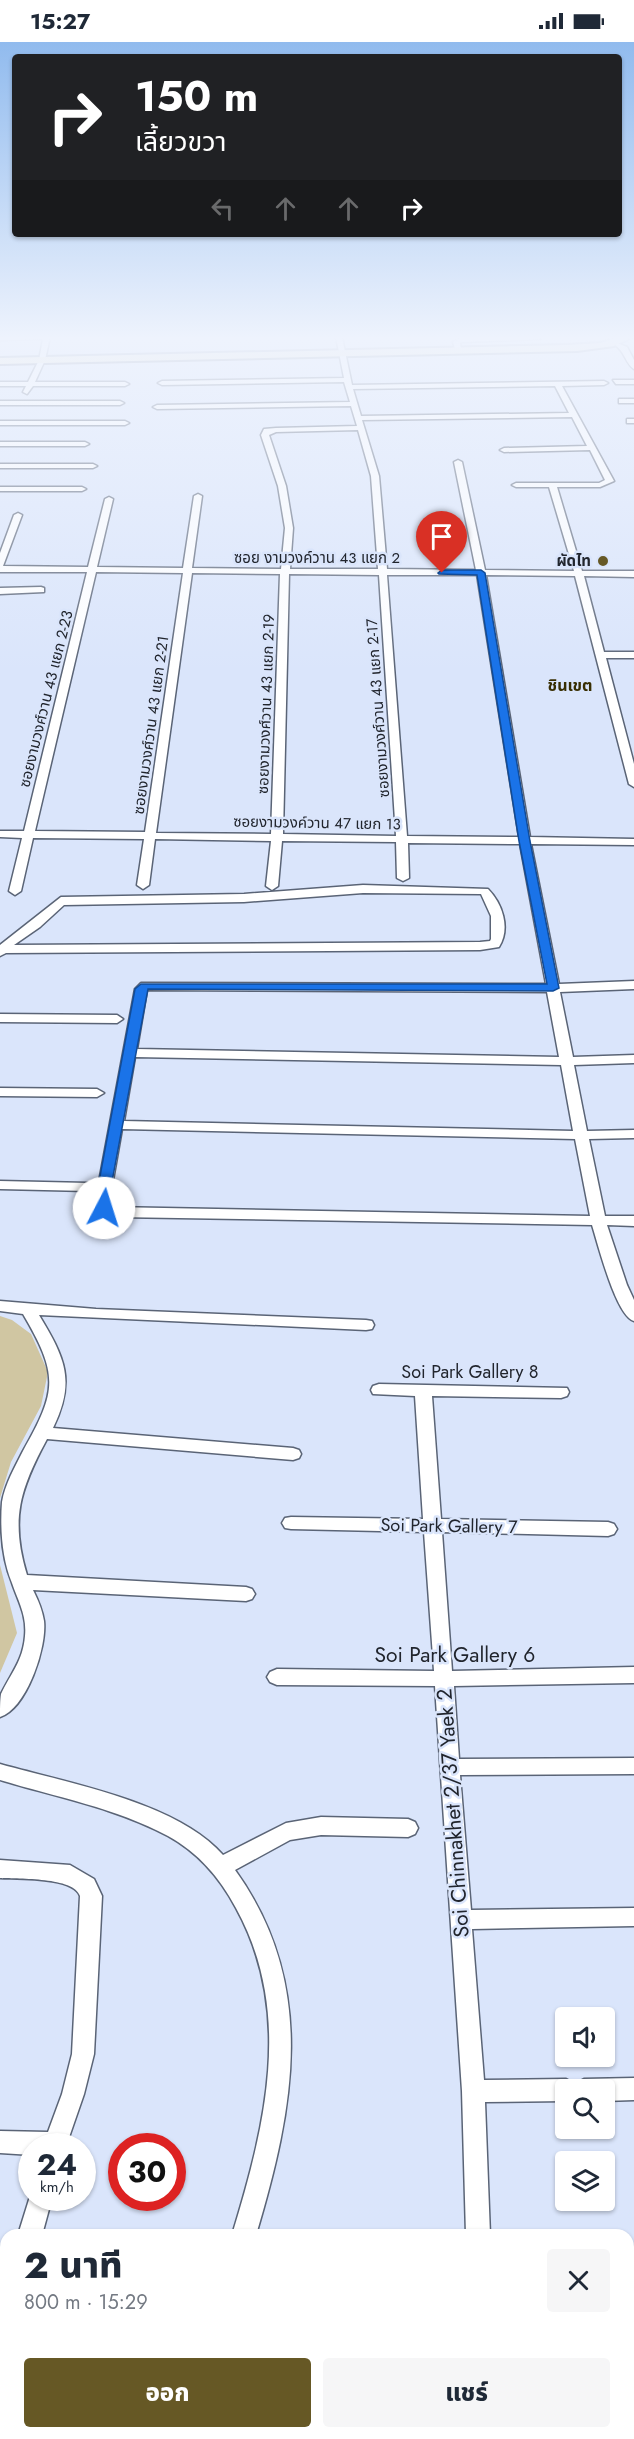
<!DOCTYPE html>
<html lang="th">
<head>
<meta charset="utf-8">
<style>
  :root { --surface:#fff; --page:#f6f6f7; --text:#1f2937; --muted:#747a83; --accent:#665825 }
  body { margin:0; font-family:Jost,"Noto Sans Thai",sans-serif; background:var(--page); color:var(--text); height:100vh; display:flex; flex-direction:column; font-size:22px; white-space:nowrap }
  * { box-sizing:border-box; margin:0 }
  p { font-size:20px; color:var(--muted) }
  .icon { flex:none; width:33px; height:33px; fill:none; stroke:currentColor; stroke-width:2; stroke-linecap:round; stroke-linejoin:round }
  .map { position:relative; flex:1; overflow:hidden }
  .details { position:absolute; left:0px; top:2187px; width:634px; height:210px; display:flex; flex-direction:column; background:var(--surface); border-radius:18px 18px 0 0; box-shadow:0 2px 4px #0004 }
  .details>* { flex:none }
  .hud { position:absolute; left:12px; top:12px; width:610px; height:183px; border-radius:6px; box-shadow:0 2px 4px #0004; background:#202124; color:#fff; overflow:hidden }
  .controls { position:absolute; left:555px; top:1965px; display:grid; gap:12px }
  .controls a { display:grid; place-items:center; width:60px; height:60px; border-radius:6px; background:var(--surface); box-shadow:0 2px 4px #0004; font-size:30px }
  .speed { position:absolute; left:18px; top:2091px; display:flex; gap:12px; font-size:30px; font-weight:700; text-align:center }
  .speed>* { display:grid; place-content:center; width:78px; height:78px; border-radius:50%; background:var(--surface); box-shadow:0 2px 4px #0004; line-height:1 }
  .speed small { font-size:15px; font-weight:400 }
  .speed .limit { border:9px solid #d22; background:#fff; color:#111 }
  .pin { position:absolute; display:grid; place-items:center; width:51px; height:51px; color:#fff; margin:-62px -26px; border-radius:50% 50% 50% 0; rotate:-45deg; box-shadow:0 0 6px #0007 }
  .pin .icon { rotate:45deg }
  .me { position:absolute; width:66px; margin:-33px; rotate:5deg; stroke-linejoin:round; filter:drop-shadow(0 0 4px #0008) }
  .turn { display:flex; align-items:center; gap:21px; height:126px; padding:0 24px; font-size:27px }
  .turn .icon { width:78px; height:78px; stroke-width:2.5 }
  .turn b { display:block; font-size:42px; line-height:51px }
  .lanes { display:flex; align-items:center; height:57px; padding:0 24px; background:#0003; justify-content:center; gap:30px; direction:ltr }
  .lanes .off { opacity:.35 }
  .round { display:grid; place-items:center; flex:none; width:63px; height:63px; border-radius:6px; background:var(--page) }
  .head { display:flex; align-items:center; justify-content:space-between; height:102px; padding:0 24px }
  h1 { font-size:36px; font-weight:800; line-height:45px }
  .cta { display:flex; gap:12px; margin-top:auto; padding:12px 24px }
  .cta a { flex:1; height:69px; border-radius:6px; background:var(--accent); color:#fff; font-size:24px; font-weight:800; line-height:69px; text-align:center }
  .cta a+a { background:var(--page); color:var(--text) }
  .status { display:flex; justify-content:space-between; align-items:center; height:42px; padding:0 30px; background:var(--surface); direction:ltr }
  .status svg { height:16px; fill:currentColor }
  .map>svg:first-child { display:block }
  .green { fill:#d0c6a2 }
  .lines { fill:none; stroke-linecap:round; stroke-linejoin:round }
  .street-casing { stroke:#5a6476; stroke-width:3 }
  .secondary-casing { stroke:#5a6476; stroke-width:4 }
  .street { fill:#fff; fill-rule:evenodd }
  .secondary { fill:#f6ecc7; fill-rule:evenodd }
  .route { fill:#1a73e8; stroke:#114b97; stroke-width:1.5 }
  .poi-dot { fill:#665825; stroke:#dae5fb; stroke-width:2 }
  .labels { text-anchor:middle; stroke-width:5; stroke-linejoin:round; paint-order:stroke }
  .far-street-label { font-size:15px; fill:#21252d; stroke:#dae5fb }
  .far-poi-label { font-size:15px; font-weight:bold; fill:#21252d; stroke:#dae5fb; text-anchor:end }
  .far-neighbourhood-label { font-size:16px; font-weight:bold; fill:#382e02; stroke:#dae5fb }
  .street-label { font-size:18px; fill:#21252d; stroke:#dae5fb }
  .near-street-label { font-size:21px; fill:#21252d; stroke:#dae5fb }
</style>
</head>
<body>
<div class="status"><b>15:27</b><svg viewBox="0 0 49 12"><path d="M0 12V9h3v3zM5 12V6h3v6zM10 12V3h3v9zM15 12V0h3v12zM26 1h20v11H26zM47 4h2v5h-2z"/></svg></div>
<div class="map">
<svg width="634" height="2397" viewBox="0 0 634 2397">
  <rect width="100%" height="100%" fill="#dae5fb"/>
  <path class="green" d="M 0,1274 L 12,1278 L 31,1292 L 48,1330 L 41,1364 L 11,1420 L 0,1456 Z
    M 0,1523 L 17,1591 L 0,1631 Z"/>
  <g class="lines">
    <g class="street-casing">
      <path id="street" d="M 0,295 L 50,295 L 45,318 L 35,340 L 125,340 L 129,342 L 125,344 L 33,344 L 27,352 L 23,350 L 26,344 L 0,344 L 0,340 L 28,340 L 39,318 L 43,297 L 0,298 Z
        M 336,295 L 342,295 L 352,343 L 604,339 L 608,341 L 604,343 L 562,344 L 614,439 L 600,445 L 557,445 L 582,529 L 634,529 L 634,535 L 584,534 L 604,610 L 634,610 L 634,616 L 606,616 L 634,722 L 634,745 L 629,742 L 575,534 L 486,533 L 530,795 L 634,797 L 634,803 L 531,802 L 559,942 L 634,939 L 634,947 L 560,950 L 573,1015 L 634,1013 L 634,1021 L 574,1023 L 587,1089 L 634,1088 L 634,1096 L 589,1097 L 605,1174 L 634,1174 L 634,1184 L 607,1183 L 627,1243 L 634,1258 L 634,1279 C 616,1274 598,1202 592,1183 L 116,1175 L 102,1172 L 95,1161 L 135,947 L 141,941 L 546,942 L 520,802 L 408,801 L 409,836 L 403,839 L 397,836 L 396,800 L 282,799 L 278,844 L 272,848 L 266,844 L 271,799 L 155,797 L 149,843 L 143,847 L 137,843 L 144,797 L 33,796 L 21,849 L 15,853 L 9,849 L 22,796 L 0,795 L 0,789 L 24,789 L 87,530 L 0,530 L 0,511 L 14,473 L 18,471 L 22,473 L 3,524 L 88,525 L 105,457 L 109,455 L 113,457 L 97,525 L 183,526 L 194,454 L 198,452 L 202,454 L 192,526 L 281,527 L 285,486 L 278,444 L 261,393 L 264,387 L 276,386 L 357,384 L 351,364 L 157,367 L 153,365 L 157,363 L 350,360 L 344,340 L 162,343 L 158,341 L 162,339 L 344,336 ZM 555,344 L 569,371 L 361,374 L 353,347 ZM 572,375 L 587,404 L 504,406 L 500,408 L 504,410 L 590,408 L 605,438 L 599,441 L 516,441 L 512,443 L 516,445 L 549,445 L 574,529 L 485,528 L 462,420 L 458,418 L 454,420 L 476,528 L 387,527 L 379,434 L 362,378 ZM 358,388 L 371,434 L 378,527 L 290,527 L 293,486 L 286,444 L 269,393 L 276,390 ZM 96,530 L 183,531 L 145,790 L 35,789 ZM 192,531 L 280,532 L 271,792 L 156,791 ZM 289,532 L 379,533 L 396,794 L 283,792 ZM 387,533 L 477,533 L 519,795 L 407,794 ZM 147,948 L 547,950 L 559,1015 L 137,1007 ZM 135,1015 L 561,1023 L 573,1089 L 124,1079 ZM 122,1087 L 575,1097 L 590,1174 L 112,1165 L 109,1161 Z
        M 543,295 L 540,297 L 462,300 L 460,301 L 461,307 L 458,309 L 455,307 L 453,300 L 461,296 Z
        M 612,299 L 627,305 L 634,318 L 634,327 C 624,320 626,309 612,301 Z
        M 613,338 L 634,338 L 634,342 L 616,342 Z
        M 619,357 L 634,357 L 634,361 L 619,361 Z
        M 0,359 L 120,359 L 124,361 L 120,363 L 0,363 Z
        M 627,377 L 634,377 L 634,381 L 627,381 Z
        M 0,379 L 125,379 L 129,381 L 125,383 L 0,383 Z
        M 0,400 L 85,400 L 89,402 L 85,404 L 0,404 Z
        M 0,422 L 93,422 L 97,424 L 93,426 L 0,426 Z
        M 0,445 L 82,445 L 86,447 L 82,449 L 0,449 Z
        M 41,545 L 44,546 L 44,550 L 0,552 L 0,546 Z
        M 363,843 L 488,847 C 502,861 511,886 499,905 L 480,908 L 6,911 L 0,914 L 0,903 L 61,855 L 244,852 ZM 363,851 L 481,852 L 491,874 L 491,897 L 490,899 L 480,900 L 14,903 L 40,885 L 64,863 L 244,860 Z
        M 0,972 L 117,973 L 123,977 L 117,981 L 0,980 Z
        M 0,1046 L 97,1047 L 104,1051 L 97,1055 L 0,1054 Z
        M 0,1139 L 88,1141 L 95,1145 L 88,1149 L 0,1147 Z
        M 0,1259 L 96,1267 L 366,1278 L 372,1279 L 374,1283 L 372,1287 L 366,1288 L 39,1273 C 65,1316 76,1339 53,1386 L 293,1406 L 299,1408 L 301,1412 L 299,1416 L 293,1418 L 47,1397 C 20,1447 10,1477 27,1533 L 246,1545 L 252,1547 L 255,1552 L 252,1557 L 246,1559 L 33,1548 C 38,1558 42,1567 44,1579 C 47,1605 27,1666 0,1675 C 0,1668 0,1658 1,1652 C 11,1631 23,1619 25,1594 C 27,1573 18,1559 12,1541 C 2,1517 0,1486 2,1460 C 5,1442 15,1425 23,1409 C 57,1349 59,1333 23,1272 L 0,1269 Z
        M 379,1342 L 567,1346 L 569,1350 L 567,1354 L 561,1356 L 432,1354 L 441,1477 L 608,1480 L 614,1482 L 617,1487 L 614,1492 L 608,1494 L 442,1490 L 452,1629 L 634,1625 L 634,1641 L 454,1644 L 459,1717 L 634,1716 L 634,1732 L 460,1733 L 471,1868 L 634,1866 L 634,1884 L 472,1887 L 484,2038 L 566,2037 L 575,2042 L 584,2037 L 634,2036 L 634,2058 L 604,2059 L 604,2048 L 566,2048 L 566,2059 L 485,2060 L 490,2193 L 466,2193 L 462,2049 L 435,1644 L 277,1643 L 270,1640 L 267,1635 L 270,1630 L 277,1627 L 434,1629 L 424,1490 L 291,1487 L 285,1486 L 282,1481 L 285,1476 L 291,1475 L 423,1477 L 415,1354 L 373,1352 L 371,1348 L 373,1344 Z
        M 0,1722 C 67,1741 177,1760 223,1813 L 286,1781 L 321,1775 L 408,1777 L 415,1780 L 418,1786 L 415,1792 L 408,1795 L 321,1793 L 290,1798 L 235,1828 C 318,1943 294,2066 256,2193 L 232,2193 C 265,2085 294,1971 236,1866 C 220,1836 199,1811 168,1794 C 116,1766 56,1755 0,1738 Z
        M 0,1818 L 70,1823 L 94,1837 L 102,1854 L 94,2012 L 84,2052 L 66,2104 L 32,2104 L 32,2113 L 0,2111 L 0,2089 L 48,2090 L 62,2052 L 72,2012 L 80,1854 C 74,1835 19,1837 0,1836 Z
        M 32,2148 L 32,2156 L 52,2156 L 42,2193 L 18,2193 Z
        M 628,2256 L 634,2256 L 634,2280 L 628,2280 Z
        M 6,2266 L 6,2310 L 0,2313 L 0,2268 Z
        M 0,2365 L 6,2368 L 6,2391 L 19,2391 L 21,2397 L 0,2397 Z
        M 162,2391 L 188,2391 L 186,2397 L 160,2397 Z
        M 474,2391 L 500,2391 L 500,2397 L 474,2397 Z"/>
    </g>
    <g class="secondary-casing">
      <path id="secondary" d="M 620,295 L 632,295 L 614,304 L 577,309 L 0,322 L 0,316 L 566,303 L 600,301 Z"/>
    </g>
    <use href="#street" class="street"/>
    <use href="#secondary" class="secondary"/>
  </g>
  <linearGradient id="sky" x2="0" y2="1"><stop stop-color="#91bbee"/><stop offset="0.47" stop-color="#eef3fd"/><stop offset="1" stop-color="#eef3fd" stop-opacity="0"/></linearGradient>
  <rect width="634" height="630" fill="url(#sky)"/>
  <path class="route" d="M 442,528 L 481,528 L 485,531 L 530,799 L 559,946 L 553,949 L 148,947 L 108,1161 L 110,1166 L 104,1170 L 99,1169 L 95,1161 L 135,947 L 141,942 L 547,942 L 519,799 L 477,533 L 439,532 L 438,531 Z"/>
  <circle class="poi-dot" cx="603" cy="519" r="6"/>
  <g class="labels">
    <g class="far-street-label">
      <text x="317" y="521">ซอย งามวงค์วาน 43 แยก 2</text>
      <text transform="translate(46 657) rotate(-76)" y="5">ซอยงามวงศ์วาน 43 แยก 2-23</text>
      <text transform="translate(266 662) rotate(-88)" y="5">ซอยงามวงศ์วาน 43 แยก 2-19</text>
      <text transform="translate(378 666) rotate(-94)" y="5">ซอยงามวงศ์วาน 43 แยก 2-17</text>
      <text transform="translate(151 683) rotate(-82)" y="5">ซอยงามวงศ์วาน 43 แยก 2-21</text>
      <text transform="translate(317 781) rotate(1)" y="5">ซอยงามวงค์วาน 47 แยก 13</text>
    </g>
    <g class="far-poi-label">
      <text x="591" y="524">ผัดไท</text>
    </g>
    <g class="far-neighbourhood-label">
      <text x="570" y="649">ชินเขต</text>
    </g>
    <g class="street-label">
      <text x="470" y="1336">Soi Park Gallery 8</text>
      <text transform="translate(449 1484) rotate(1)" y="6">Soi Park Gallery 7</text>
    </g>
    <g class="near-street-label">
      <text x="455" y="1620">Soi Park Gallery 6</text>
      <text transform="translate(453 1771) rotate(-94)" y="7">Soi Chinnakhet 2/37 Yaek 2</text>
    </g>
  </g>
</svg>
<div class="controls">
<a><svg class="icon" aria-label="sound" viewBox="0 0 24 24"><path d="M4 9h4l5-4v14l-5-4H4zM17 9q2 3 0 6"/></svg></a>
<a><svg class="icon" aria-label="search" viewBox="0 0 24 24"><circle cx="10" cy="10" r="6"/><path d="M15 15l6 6"/></svg></a>
<a><svg class="icon" aria-label="layers" viewBox="0 0 24 24"><path d="M12 4l9 5-9 5-9-5zM3 14l9 5 9-5"/></svg></a>
</div>
<div class="speed"><div>24<small>km/h</small></div><div class="limit">30</div></div>
<div class="pin" style="left:442px;top:531px;background:#d93025"><svg class="icon" aria-label="arrive" viewBox="0 0 24 24"><path d="M6 21V4h12l-3 4 3 4H6"/></svg></div>
<svg class="me" style="left:104px;top:1166px" viewBox="-20 -20 40 40"><circle r="19" fill="#fff"/><path d="M0-13L10 11 0 6-10 11z" fill="#1a73e8"/></svg>
<div class="hud">
<div class="turn"><svg class="icon" aria-label="right" viewBox="0 0 24 24"><path d="M7 20v-9h11M14 6l5 5-5 5"/></svg><div><b>150 m</b>เลี้ยวขวา</div></div>
<div class="lanes"><svg class="icon off" aria-label="left" viewBox="0 0 24 24"><path d="M17 20v-9H6M10 6l-5 5 5 5"/></svg><svg class="icon off" aria-label="ahead" viewBox="0 0 24 24"><path d="M12 20V5M6 11l6-6 6 6"/></svg><svg class="icon off" aria-label="ahead" viewBox="0 0 24 24"><path d="M12 20V5M6 11l6-6 6 6"/></svg><svg class="icon" aria-label="right" viewBox="0 0 24 24"><path d="M7 20v-9h11M14 6l5 5-5 5"/></svg></div>
</div>
<section class="details">
<div class="head"><div><h1>2 นาที</h1><p>800 m · 15:29</p></div><a class="round"><svg class="icon" aria-label="close" viewBox="0 0 24 24"><path d="M6 6l12 12M18 6L6 18"/></svg></a></div>
<div class="cta"><a>ออก</a><a>แชร์</a></div>
</section>
</div>
</body>
</html>
